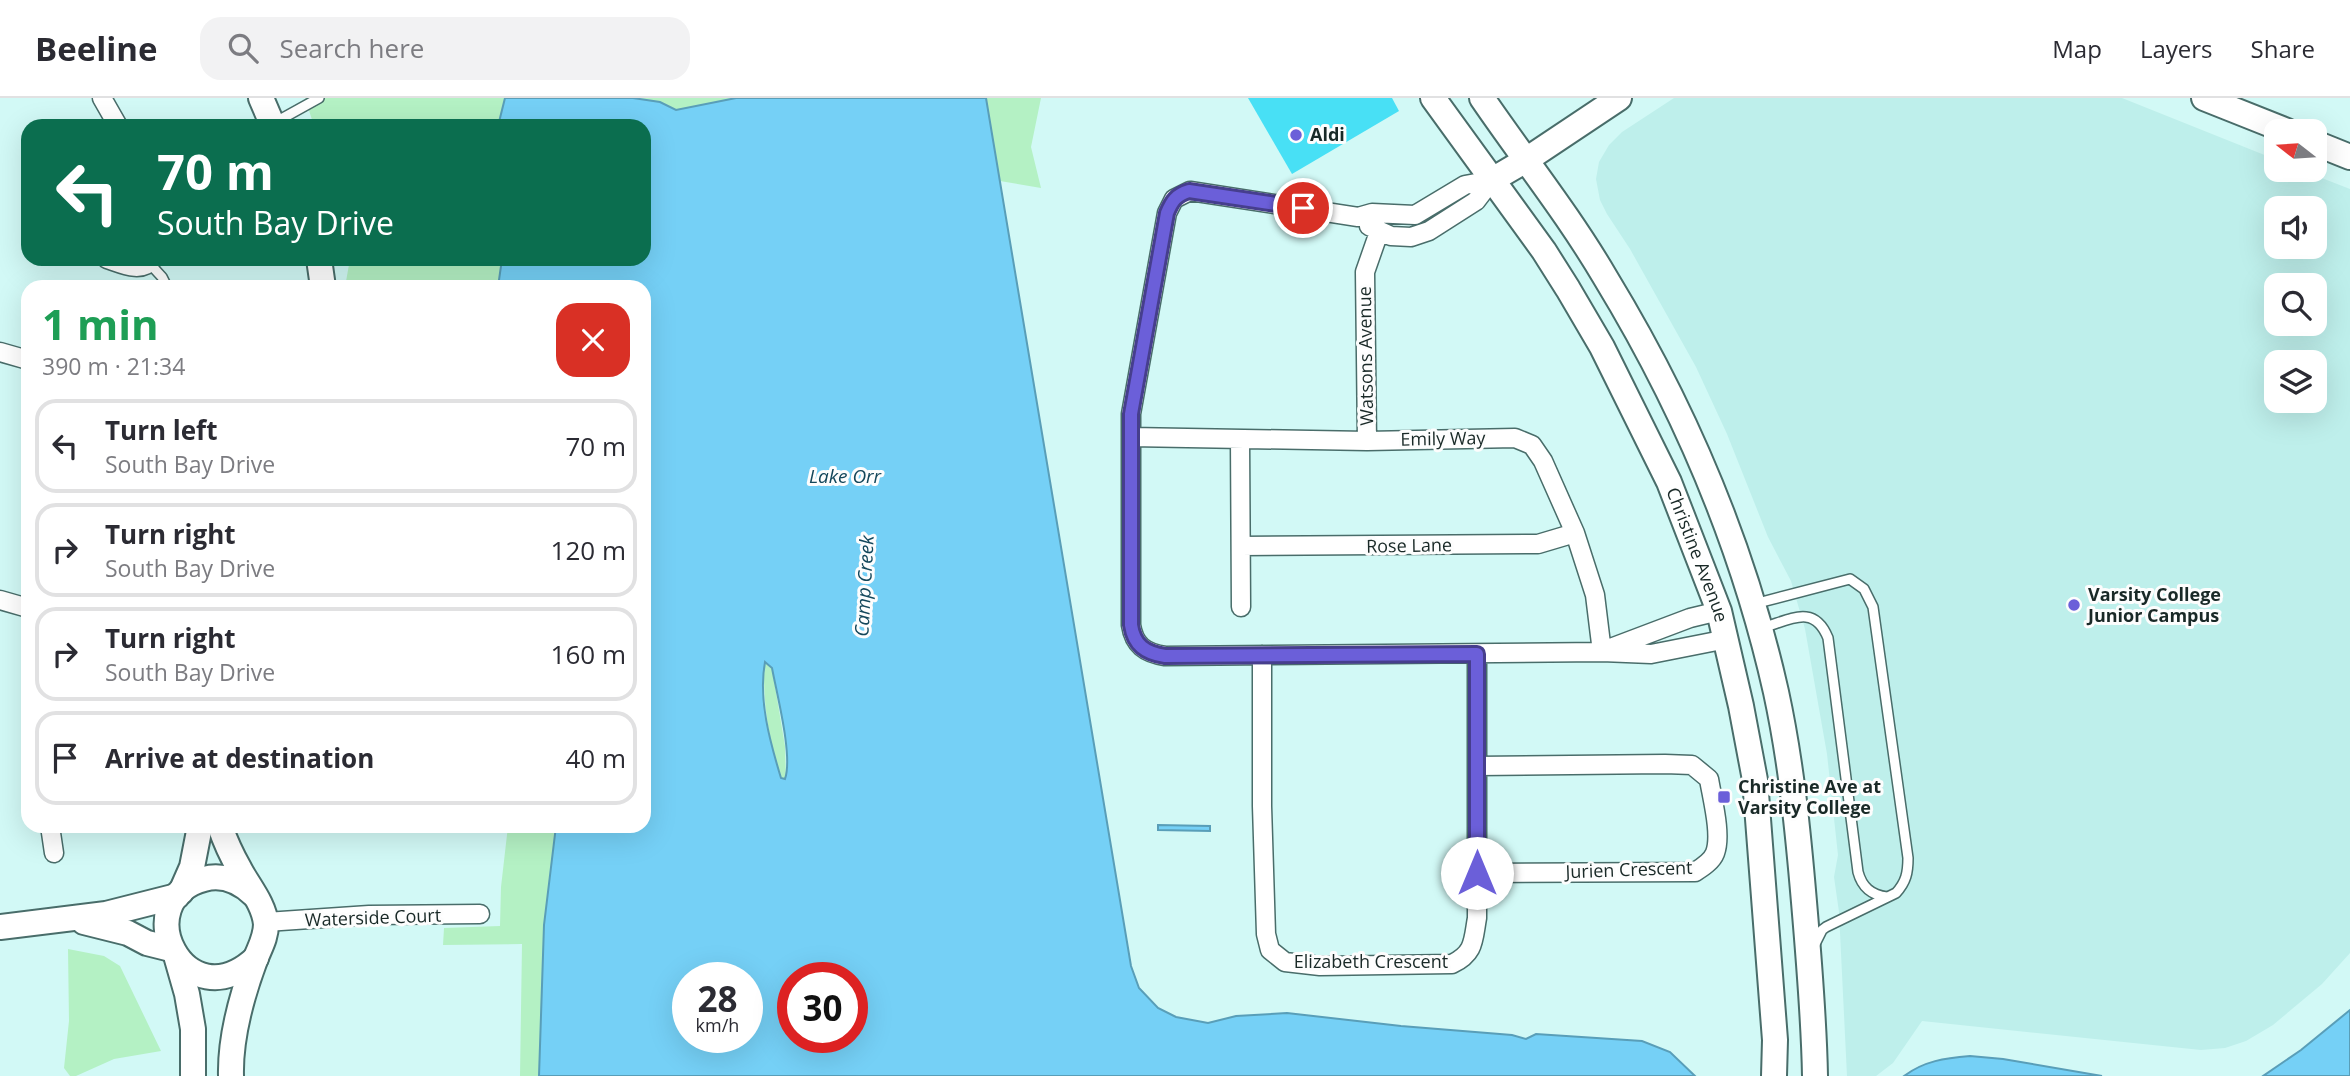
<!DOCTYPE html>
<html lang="en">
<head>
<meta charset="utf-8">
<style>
  :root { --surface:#fff; --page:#f2f2f3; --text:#2b2b33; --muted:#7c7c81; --line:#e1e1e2 }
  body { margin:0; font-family:"Open Sans",sans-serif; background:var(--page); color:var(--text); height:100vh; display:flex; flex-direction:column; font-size:26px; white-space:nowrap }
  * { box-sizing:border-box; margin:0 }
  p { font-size:23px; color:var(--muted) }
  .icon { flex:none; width:38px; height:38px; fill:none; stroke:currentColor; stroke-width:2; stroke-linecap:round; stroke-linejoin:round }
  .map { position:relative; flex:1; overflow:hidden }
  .details { position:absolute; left:21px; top:182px; width:630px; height:553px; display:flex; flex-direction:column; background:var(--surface); border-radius:21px; box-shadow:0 7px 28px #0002 }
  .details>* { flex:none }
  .top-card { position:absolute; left:21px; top:21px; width:630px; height:147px; border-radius:21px; box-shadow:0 7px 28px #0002; background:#0b6e4f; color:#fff; overflow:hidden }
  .needle { width:46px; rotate:287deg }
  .tools { position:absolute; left:2264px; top:21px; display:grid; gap:14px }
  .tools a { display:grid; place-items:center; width:63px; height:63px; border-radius:14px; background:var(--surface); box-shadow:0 7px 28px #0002; font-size:35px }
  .speed { position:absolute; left:672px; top:864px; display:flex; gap:14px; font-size:35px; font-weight:700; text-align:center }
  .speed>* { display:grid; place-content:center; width:91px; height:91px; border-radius:50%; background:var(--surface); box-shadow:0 7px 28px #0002; line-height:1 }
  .speed small { font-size:18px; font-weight:400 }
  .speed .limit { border:10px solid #d22; background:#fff; color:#111 }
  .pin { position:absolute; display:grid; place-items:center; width:60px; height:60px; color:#fff; margin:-30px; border:4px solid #fff; border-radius:50%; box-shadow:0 2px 7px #0007 }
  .me { position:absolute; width:77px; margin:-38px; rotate:0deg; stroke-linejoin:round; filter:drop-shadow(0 0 5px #0008) }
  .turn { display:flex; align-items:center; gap:24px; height:147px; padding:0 21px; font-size:32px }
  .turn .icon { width:91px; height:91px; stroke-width:2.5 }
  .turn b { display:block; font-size:49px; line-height:60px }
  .round { display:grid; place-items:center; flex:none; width:74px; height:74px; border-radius:21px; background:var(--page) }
  .head { display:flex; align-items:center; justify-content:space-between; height:119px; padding:0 21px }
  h1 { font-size:42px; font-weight:700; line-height:52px; color:#1e9e55 }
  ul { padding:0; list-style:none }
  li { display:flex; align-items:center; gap:21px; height:94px; margin:0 14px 10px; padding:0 7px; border:4px solid var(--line); border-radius:21px }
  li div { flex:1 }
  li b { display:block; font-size:26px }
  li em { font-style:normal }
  header { display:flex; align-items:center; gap:42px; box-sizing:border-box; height:98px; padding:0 35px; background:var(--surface); border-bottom:2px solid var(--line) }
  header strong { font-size:33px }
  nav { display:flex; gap:38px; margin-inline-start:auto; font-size:24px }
  .search { width:490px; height:63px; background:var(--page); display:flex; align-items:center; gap:18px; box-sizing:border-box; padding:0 24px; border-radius:21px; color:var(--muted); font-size:26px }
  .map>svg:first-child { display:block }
  .built { fill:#beefeb; fill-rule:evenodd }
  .green { fill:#b4f1c4 }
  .water { fill:#75d0f6; stroke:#599eb8; stroke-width:2; fill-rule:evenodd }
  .building { fill:#48e0f5 }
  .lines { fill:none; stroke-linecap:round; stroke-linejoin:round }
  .lane-casing { stroke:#496d6a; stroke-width:12 }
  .street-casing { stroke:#496d6a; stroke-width:21 }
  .secondary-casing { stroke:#496d6a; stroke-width:28 }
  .lane { stroke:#fff; stroke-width:9 }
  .street { stroke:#fff; stroke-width:18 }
  .secondary { stroke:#fff; stroke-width:24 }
  .route-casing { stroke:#463e8d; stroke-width:18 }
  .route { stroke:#6b5fd9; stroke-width:12 }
  .poi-dot { fill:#6b5fd9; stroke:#fdfdfd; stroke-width:2.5 }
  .labels { text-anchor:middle; stroke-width:6; stroke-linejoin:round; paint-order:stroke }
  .poi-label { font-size:18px; font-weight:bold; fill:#192927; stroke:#fdfdfd; text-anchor:start }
  .street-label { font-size:18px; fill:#192927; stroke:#fdfdfd }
  .water-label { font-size:19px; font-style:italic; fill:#13475b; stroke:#fdfdfd }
</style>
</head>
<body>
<header>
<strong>Beeline</strong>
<div class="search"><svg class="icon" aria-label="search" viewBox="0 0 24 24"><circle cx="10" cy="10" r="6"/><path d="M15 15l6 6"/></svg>Search here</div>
<nav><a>Map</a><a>Layers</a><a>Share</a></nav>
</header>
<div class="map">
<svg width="2350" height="978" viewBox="0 0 2350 978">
  <rect width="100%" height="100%" fill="#d2f9f6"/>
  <path class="built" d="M 1674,0 L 2122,0 L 2277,62 L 2277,72 L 2301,72 L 2350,91 L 2350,855 L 2322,886 L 2273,927 L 2246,943 L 2225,950 L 2201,952 L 1922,923 L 1893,965 L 1876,978 L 1847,978 L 1839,814 L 1834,779 L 1838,757 L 1827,656 L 1805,531 L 1791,483 L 1768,439 L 1727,336 L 1696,269 L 1630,151 L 1607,116 L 1600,102 L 1596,81 L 1599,64 L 1609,47 L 1622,34 ZM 2277,110 L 2315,110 L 2315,149 L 2277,149 ZM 2277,187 L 2315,187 L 2315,226 L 2277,226 ZM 2277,264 L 2315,264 L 2315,303 L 2277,303 Z"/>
  <path class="green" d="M 305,0 L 505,0 L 498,28 L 314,28 Z
    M 633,0 L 736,0 L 676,12 L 660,4 Z
    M 986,0 L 1041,0 L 1031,49 L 1041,90 L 1000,83 Z
    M 350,161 L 502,161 L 498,189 L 345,189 Z
    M 764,563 L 772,570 L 785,648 L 786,682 L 781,681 C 768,639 763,607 764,563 Z
    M 508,728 L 556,728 L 544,827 L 539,978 L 520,978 L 522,846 L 443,847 L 444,830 L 500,828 L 501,789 Z
    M 68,851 L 104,858 L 120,868 L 161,953 L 114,961 L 76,978 L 70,978 L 64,970 L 69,923 Z"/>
  <path class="water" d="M 505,0 L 633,0 L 660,4 L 676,12 L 736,0 L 986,0 L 1131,868 L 1139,890 L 1158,910 L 1176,919 L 1208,925 L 1236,918 L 1287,915 L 1401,928 L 1512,937 L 1526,941 L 1536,936 L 1642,943 L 1670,954 L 1695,978 L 539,978 L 544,827 L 556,728 L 644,728 L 644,189 L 498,189 L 502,161 L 644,161 L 644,28 L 498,28 ZM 765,564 L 772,570 C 777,597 793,658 785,681 L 781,680 C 770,644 758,601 765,564 ZM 688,880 L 747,880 L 747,940 L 688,940 ZM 793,880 L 852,880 L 852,940 L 793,940 Z
    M 1158,727 L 1210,728 L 1210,733 L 1158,732 Z
    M 2350,912 L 2350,978 L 2263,978 L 2301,952 Z
    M 1970,958 L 2003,961 L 2102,978 L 1904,978 C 1924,963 1945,960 1970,958 Z"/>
  <path class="building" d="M 1248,0 L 1392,0 L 1399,13 L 1292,76 Z"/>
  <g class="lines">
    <g class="lane-casing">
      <path id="lane" d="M 283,20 L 319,0
        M 150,166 L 162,179 L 167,189
        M 1754,506 L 1850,481 L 1864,491 L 1873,509 L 1908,760 C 1908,775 1906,784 1896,795 L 1826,829 L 1822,832 L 1815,846
        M 1762,530 C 1790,522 1814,505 1828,540 L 1858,774 C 1862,789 1871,797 1887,799"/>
    </g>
    <g class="street-casing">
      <path id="street" d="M 102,0 L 118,28
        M 1492,82 L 1465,87 L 1415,117 L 1372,115 L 1358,119 L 1190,93 L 1174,101 L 1167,115 L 1131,316 L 1131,527 C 1134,547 1145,555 1165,558 L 1602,554 L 1651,556 L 1727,541
        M 1369,128 L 1391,138 L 1411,139 L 1429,133 L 1476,103 L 1492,82
        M 107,161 C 122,166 142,176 153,161
        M 0,254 L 28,262
        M 1131,339 L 1367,343 L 1515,340 L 1532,347 L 1543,363 L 1575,435 L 1595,497 L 1602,554
        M 1240,341 L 1241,509
        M 1367,343 L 1365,174 L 1379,134
        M 1241,448 L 1538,446 L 1575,435
        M 0,502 L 28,510
        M 1608,551 L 1690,520 L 1719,513
        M 1262,557 L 1262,708 L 1266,836 L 1270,852 L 1285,864 L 1320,868 L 1452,866 C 1475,855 1473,842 1477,820 L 1477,556
        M 50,728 L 54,755
        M 1477,775 L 1695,774 C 1703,769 1712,763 1715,755 C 1722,737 1712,700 1709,681 L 1692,667 L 1665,666 L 1477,668
        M 266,824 L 369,817 L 480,816"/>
    </g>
    <g class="secondary-casing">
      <g id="secondary">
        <path d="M 261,0 L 273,28"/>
        <path id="s1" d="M 1433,0 L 1544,153 L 1568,191 L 1602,249 L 1669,384 L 1719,513 L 1741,608 L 1755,682 L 1775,942 L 1774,978"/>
        <path d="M 1482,0 C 1523,60 1568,116 1605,179 C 1683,307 1743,447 1776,594 C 1791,663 1798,733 1804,804 C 1809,862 1814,920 1815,978"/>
        <path d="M 2204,0 L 2287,33"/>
        <path d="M 2315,45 L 2350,59"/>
        <path d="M 1492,82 L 1526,62 L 1619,0"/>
        <path d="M 319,161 L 323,189"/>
        <path d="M 220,728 C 225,743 232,758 240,772 C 249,789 264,806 266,826 C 266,840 260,849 255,862 C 242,897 230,940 231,978"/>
        <path d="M 181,794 L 192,769 L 200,728"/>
        <path d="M 253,796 C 239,783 222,776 204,781 C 125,802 185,926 256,860"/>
        <path d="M 84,824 L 128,835 L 147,845 L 171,851"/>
        <path d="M 0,829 L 106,816 L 177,798"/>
        <path d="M 177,861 L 187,896 L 193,931 L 193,978"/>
      </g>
    </g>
    <use href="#lane" class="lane"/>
    <use href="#street" class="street"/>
    <use href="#secondary" class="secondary"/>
  </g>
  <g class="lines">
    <g class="route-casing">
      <path id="route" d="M 1303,110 L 1189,93 C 1176,97 1172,103 1167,115 L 1131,316 L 1131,527 C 1134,547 1145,555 1165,558 L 1477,556 L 1477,775"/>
    </g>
    <use href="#route" class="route"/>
  </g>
  <g class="poi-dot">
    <circle cx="1296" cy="37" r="7"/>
    <circle cx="2074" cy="507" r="7"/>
    <rect x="1717" y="692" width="14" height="14" rx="3.5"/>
  </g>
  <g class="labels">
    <g class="poi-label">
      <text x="1310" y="43">Aldi</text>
      <text x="2088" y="503">Varsity College<tspan x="2088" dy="21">Junior Campus</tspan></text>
      <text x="1738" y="695">Christine Ave at<tspan x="1738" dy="21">Varsity College</tspan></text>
    </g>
    <g class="street-label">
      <text transform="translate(1366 258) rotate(-91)" y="6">Watsons Avenue</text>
      <text transform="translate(1443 341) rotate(-1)" y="6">Emily Way</text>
      <text transform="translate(1409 448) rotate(-1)" y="6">Rose Lane</text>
      <text dy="6" stroke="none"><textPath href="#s1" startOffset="530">Christine Avenue</textPath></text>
      <text transform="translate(1629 772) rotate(-2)" y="6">Jurien Crescent</text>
      <text transform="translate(373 820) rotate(-2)" y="6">Waterside Court</text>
      <text x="1371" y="870">Elizabeth Crescent</text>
    </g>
    <g class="water-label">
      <text x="845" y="385">Lake Orr</text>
      <text transform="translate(864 488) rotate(-87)" y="7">Camp Creek</text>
    </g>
  </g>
</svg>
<div class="tools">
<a><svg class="needle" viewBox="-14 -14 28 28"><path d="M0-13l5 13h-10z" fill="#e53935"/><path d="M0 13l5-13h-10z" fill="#7c7c81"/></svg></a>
<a><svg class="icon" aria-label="sound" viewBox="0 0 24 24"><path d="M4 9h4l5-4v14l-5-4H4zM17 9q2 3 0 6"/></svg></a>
<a><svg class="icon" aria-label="search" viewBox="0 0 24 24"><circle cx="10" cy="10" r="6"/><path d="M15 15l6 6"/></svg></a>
<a><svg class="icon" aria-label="layers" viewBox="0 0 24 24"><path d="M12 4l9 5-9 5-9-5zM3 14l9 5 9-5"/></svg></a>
</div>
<div class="speed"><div>28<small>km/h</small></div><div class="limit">30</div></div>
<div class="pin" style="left:1303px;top:110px;background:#d93025"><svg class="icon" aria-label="arrive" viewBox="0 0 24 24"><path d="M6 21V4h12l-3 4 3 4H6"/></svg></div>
<svg class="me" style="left:1477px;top:775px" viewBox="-20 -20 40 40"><circle r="19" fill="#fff"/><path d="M0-13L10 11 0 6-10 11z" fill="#6b5fd9"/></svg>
<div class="top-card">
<div class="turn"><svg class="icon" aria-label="left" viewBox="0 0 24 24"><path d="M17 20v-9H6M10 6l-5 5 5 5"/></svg><div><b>70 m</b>South Bay Drive</div></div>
</div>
<section class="details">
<div class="head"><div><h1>1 min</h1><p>390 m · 21:34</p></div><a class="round" style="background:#d93025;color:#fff"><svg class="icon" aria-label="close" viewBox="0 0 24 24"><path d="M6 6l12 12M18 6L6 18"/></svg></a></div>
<ul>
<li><svg class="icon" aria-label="left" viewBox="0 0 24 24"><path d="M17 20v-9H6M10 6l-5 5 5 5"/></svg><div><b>Turn left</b><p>South Bay Drive</p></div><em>70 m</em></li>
<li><svg class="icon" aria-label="right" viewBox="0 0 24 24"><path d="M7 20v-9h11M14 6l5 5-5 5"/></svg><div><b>Turn right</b><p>South Bay Drive</p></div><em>120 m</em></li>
<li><svg class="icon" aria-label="right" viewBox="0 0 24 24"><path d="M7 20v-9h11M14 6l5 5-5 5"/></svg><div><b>Turn right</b><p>South Bay Drive</p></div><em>160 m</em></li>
<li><svg class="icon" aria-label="arrive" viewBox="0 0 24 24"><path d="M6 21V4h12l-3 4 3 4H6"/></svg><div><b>Arrive at destination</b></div><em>40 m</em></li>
</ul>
</section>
</div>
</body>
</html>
